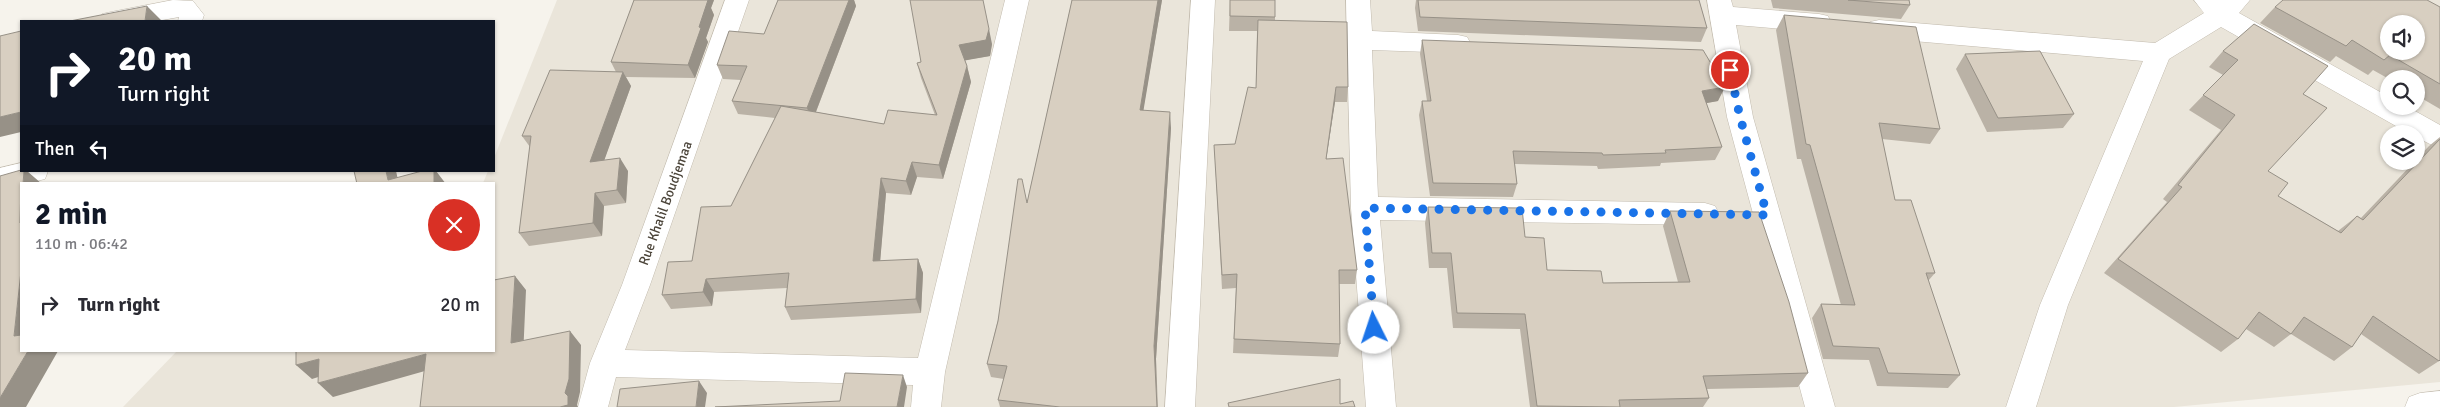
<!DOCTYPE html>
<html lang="en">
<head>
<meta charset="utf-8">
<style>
  :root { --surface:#fff; --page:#f2f2f3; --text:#2b2b33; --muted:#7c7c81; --accent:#111827 }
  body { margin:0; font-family:Signika,sans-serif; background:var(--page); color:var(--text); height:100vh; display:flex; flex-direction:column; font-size:19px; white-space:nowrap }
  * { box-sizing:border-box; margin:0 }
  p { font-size:16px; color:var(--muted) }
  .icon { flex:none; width:28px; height:28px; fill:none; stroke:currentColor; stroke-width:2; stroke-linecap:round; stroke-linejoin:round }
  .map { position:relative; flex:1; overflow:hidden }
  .drawer { position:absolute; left:20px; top:182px; width:475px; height:170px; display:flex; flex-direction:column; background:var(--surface); border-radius:0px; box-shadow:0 1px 4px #0004 }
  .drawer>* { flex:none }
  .guide { position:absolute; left:20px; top:20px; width:475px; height:152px; border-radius:0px; box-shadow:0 1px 4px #0004; background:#111827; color:#fff; overflow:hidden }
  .controls { position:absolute; left:2380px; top:15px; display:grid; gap:10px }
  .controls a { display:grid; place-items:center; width:45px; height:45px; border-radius:50%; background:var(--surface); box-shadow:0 1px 4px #0004; font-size:25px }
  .pin { position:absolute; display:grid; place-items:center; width:42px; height:42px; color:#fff; margin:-21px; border:2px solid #fff; border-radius:50%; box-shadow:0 1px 5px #0007 }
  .me { position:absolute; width:55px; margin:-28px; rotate:356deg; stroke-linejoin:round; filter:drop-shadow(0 0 4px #0008) }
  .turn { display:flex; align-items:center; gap:18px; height:105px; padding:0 15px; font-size:22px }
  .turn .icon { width:65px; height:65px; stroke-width:2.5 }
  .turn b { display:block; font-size:35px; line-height:42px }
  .then { display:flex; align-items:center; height:48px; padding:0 15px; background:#0003; gap:10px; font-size:19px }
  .round { display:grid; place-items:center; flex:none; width:52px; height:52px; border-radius:26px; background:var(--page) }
  .head { display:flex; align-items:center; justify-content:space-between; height:85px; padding:0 15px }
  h1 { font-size:30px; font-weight:700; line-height:38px; color:var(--accent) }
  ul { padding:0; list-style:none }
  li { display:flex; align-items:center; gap:15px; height:75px; padding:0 15px }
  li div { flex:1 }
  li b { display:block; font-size:19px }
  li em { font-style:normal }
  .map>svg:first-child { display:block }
  .residential { fill:#eae5da; fill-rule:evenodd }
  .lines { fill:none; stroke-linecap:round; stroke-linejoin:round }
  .minor-casing { stroke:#c2bbae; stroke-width:1 }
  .minor { fill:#fff; fill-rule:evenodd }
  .wall { fill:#bab2a6 }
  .shaded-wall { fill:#979187 }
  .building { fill:#d8cfc1; stroke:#979187; fill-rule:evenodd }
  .route { stroke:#1a73e8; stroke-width:9; stroke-dasharray:0 16.2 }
  .labels { text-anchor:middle; stroke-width:5; stroke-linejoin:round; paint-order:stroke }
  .street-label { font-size:14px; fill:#4b4439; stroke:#fff }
</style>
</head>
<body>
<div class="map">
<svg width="2440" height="407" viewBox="0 0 2440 407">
  <rect width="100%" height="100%" fill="#f6f3ec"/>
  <path class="residential" d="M 557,0 L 2440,0 L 2440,382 L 2174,407 L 123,407 L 177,351 L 494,351 L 494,184 L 474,184 L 483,183 L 488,171 L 494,171 L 494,158 ZM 2389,24 L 2416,24 L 2416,51 L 2389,51 ZM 2389,79 L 2416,79 L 2416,106 L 2389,106 ZM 2389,134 L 2416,134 L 2416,161 L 2389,161 Z"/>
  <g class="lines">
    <g class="minor-casing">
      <path id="minor" d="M 173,0 L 193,1 L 204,15 L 202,21 L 178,21 L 179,17 L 157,21 L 99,21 L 102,14 L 111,12 Z
        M 725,0 L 749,0 L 650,285 L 625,350 L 918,358 L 1005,0 L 1029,0 L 945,372 L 941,407 L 911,407 L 913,385 L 616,377 L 608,407 L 578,407 L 590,363 L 622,285 Z
        M 1191,0 L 1215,0 L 1195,407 L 1165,407 Z
        M 1346,0 L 1370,0 L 1372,31 L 1458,35 L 1467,37 L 1471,44 L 1467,51 L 1458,53 L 1372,50 L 1378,197 L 1705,203 L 1715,206 L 1719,214 L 1715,222 L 1705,225 L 1380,220 L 1396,407 L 1366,407 L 1351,208 Z
        M 1707,0 L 1731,0 L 1733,7 L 1819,14 L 1828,16 L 1831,23 L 1828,30 L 1819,32 L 1736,25 L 1753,117 L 1835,407 L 1805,407 L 1727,117 Z
        M 2194,0 L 2250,0 L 2239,13 L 2389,97 L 2389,106 L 2406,106 L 2440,125 L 2440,149 L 2416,137 L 2416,134 L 2410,134 L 2221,27 L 2169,59 L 2068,305 L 2036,407 L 2006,407 L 2040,305 L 2143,61 L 1879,38 L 1870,36 L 1866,29 L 1870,22 L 1879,20 L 2155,43 L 2204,13 Z
        M 21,163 L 21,171 L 48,171 L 45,179 L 0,190 L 0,168 Z
        M 2440,391 L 2440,407 L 2405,407 L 2409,397 L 2420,393 Z"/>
    </g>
    <use href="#minor" class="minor"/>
  </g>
  <path class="wall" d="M 634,0 L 714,0 L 711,8 L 714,15 L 706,38 L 708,42 L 695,78 L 626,77 L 631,86 L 604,160 L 628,171 L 626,203 L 604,206 L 602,236 L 529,246 L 519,233 L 530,147 L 522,136 L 616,72 L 611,62 Z
    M 778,0 L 854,0 L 856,6 L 816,112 L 884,124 L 935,115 L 921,78 L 917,63 L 992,44 L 990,56 L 965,60 L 967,66 L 971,82 L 943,179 L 917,177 L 911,195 L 886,193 L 880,261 L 918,259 L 923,273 L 921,313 L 791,320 L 785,307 L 787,288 L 714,292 L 712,306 L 671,309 L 662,295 L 692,261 L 731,206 L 775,118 L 738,114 L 732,101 L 741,80 L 723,79 L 717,65 L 764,34 Z
    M 1072,0 L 1162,0 L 1143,110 L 1171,128 L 1156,359 L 1158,407 L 1000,407 L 998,400 L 1004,379 L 991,377 L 987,364 L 1027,203 Z
    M 1230,0 L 1275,0 L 1275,20 L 1348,87 L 1347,102 L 1335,102 L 1326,159 L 1357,270 L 1355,284 L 1339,284 L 1340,344 L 1338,357 L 1233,353 L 1236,288 L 1222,289 L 1215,160 L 1214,145 L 1235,144 L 1256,88 L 1257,31 L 1229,31 Z
    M 1416,0 L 1699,0 L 1707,28 L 1701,42 L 1418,31 L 1415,8 Z
    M 1771,0 L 1909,0 L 1910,5 L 1901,19 L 1773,8 Z
    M 2275,7 L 2440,7 L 2440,109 L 2416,95 L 2416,79 L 2389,79 L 2373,70 L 2368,75 L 2336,56 L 2330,62 L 2260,23 Z
    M 1784,15 L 1940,129 L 1930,144 L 1882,139 L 1895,200 L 1935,273 L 1928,281 L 1960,375 L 1948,388 L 1877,386 L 1869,360 L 1823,359 L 1812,318 L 1821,304 L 1841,305 L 1801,159 L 1797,159 L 1776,30 Z
    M 1422,40 L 1718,101 L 1706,103 L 1722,147 L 1715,160 L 1661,163 L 1660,166 L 1598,169 L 1597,166 L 1515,164 L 1517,184 L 1513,197 L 1430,196 L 1419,115 L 1422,101 L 1427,101 L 1420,54 Z
    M 2223,51 L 2303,94 L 2268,171 L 2278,196 L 2338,231 L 2357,216 L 2361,218 L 2415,161 L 2416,161 L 2416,160 L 2429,146 L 2440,137 L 2440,360 L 2439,361 L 2419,374 L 2361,334 L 2352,347 L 2334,361 L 2291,334 L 2274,347 L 2246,329 L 2238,339 L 2221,352 L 2104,273 L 2167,202 L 2163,199 L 2221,130 L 2189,110 L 2223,75 L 2209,67 Z
    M 1965,54 L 2074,114 L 2063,128 L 1987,132 L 1956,69 Z
    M 1428,207 L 1525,237 L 1547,270 L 1603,283 L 1678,282 L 1663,226 L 1670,211 L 1808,373 L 1798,387 L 1707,389 L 1709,398 L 1703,407 L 1530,407 L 1520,329 L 1453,328 L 1447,268 L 1429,268 L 1425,223 Z"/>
  <path class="shaded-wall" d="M 703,0 L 714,0 L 711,8 L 714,15 L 706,38 L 708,42 L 695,78 L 688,65 L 699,27 Z
    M 849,0 L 854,0 L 856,6 L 812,122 L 807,108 Z
    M 1158,0 L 1162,0 L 1141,125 L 1140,110 Z
    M 147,6 L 162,21 L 145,21 Z
    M 989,29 L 992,44 L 990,56 L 962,61 L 959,45 Z
    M 967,66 L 971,82 L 943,179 L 939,165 Z
    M 623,72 L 631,86 L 599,175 L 590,162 Z
    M 1336,87 L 1335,102 L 1324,174 L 1326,159 Z
    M 1725,87 L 1718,101 L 1696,105 L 1702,91 Z
    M 21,112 L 21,132 L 0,137 L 0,117 Z
    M 1170,112 L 1171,128 L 1156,359 L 1157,407 L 1154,346 Z
    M 620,158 L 628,171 L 626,203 L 617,190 Z
    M 912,162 L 917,177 L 911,195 L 906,181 Z
    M 24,171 L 27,171 L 42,184 L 23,184 Z
    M 386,171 L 396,171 L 399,184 L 388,180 Z
    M 434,171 L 436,171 L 446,184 L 434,184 Z
    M 881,178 L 886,193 L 879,275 L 873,261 Z
    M 595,193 L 604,206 L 602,236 L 593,223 Z
    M 918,259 L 923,273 L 921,313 L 916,299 Z
    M 21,271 L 21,341 L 14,336 Z
    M 515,276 L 526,290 L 523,357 L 511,343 Z
    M 706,279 L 714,292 L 712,306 L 703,292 Z
    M 570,331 L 581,345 L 580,392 L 577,405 L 578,407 L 560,407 L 565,393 Z
    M 28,351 L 58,351 L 26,407 L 0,407 L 0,398 Z
    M 426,354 L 439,367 L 333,397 L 318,383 Z
    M 319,359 L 334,372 L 312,379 L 296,365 Z
    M 903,375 L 907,387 L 904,407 L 897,407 Z
    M 699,381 L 707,393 L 705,407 L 696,407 Z"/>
  <path class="building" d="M 634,0 L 708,0 L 699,27 L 701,28 L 688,65 L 611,62 Z
    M 778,0 L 849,0 L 807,108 L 732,101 L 747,66 L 717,65 L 729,31 L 764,34 Z
    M 910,0 L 983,0 L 989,29 L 986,40 L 959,45 L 967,66 L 939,165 L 912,162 L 906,181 L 881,178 L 873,261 L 918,259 L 916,299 L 785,307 L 789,273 L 706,279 L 703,292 L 662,295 L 668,262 L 692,261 L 701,207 L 731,206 L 781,106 L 884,124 L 888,110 L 937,115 L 917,63 L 921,62 Z
    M 1072,0 L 1158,0 L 1140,110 L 1170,112 L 1154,346 L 1157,407 L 1060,407 L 998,400 L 1007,366 L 987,364 L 998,321 L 1018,179 L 1022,179 L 1027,203 Z
    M 1230,0 L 1275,0 L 1275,17 L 1230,16 Z
    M 1418,0 L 1699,0 L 1707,28 L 1420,17 Z
    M 1848,0 L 1909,0 L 1910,5 Z
    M 2283,0 L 2427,0 L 2440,7 L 2440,84 L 2390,55 L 2384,60 L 2352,40 L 2346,46 L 2275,7 ZM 2389,24 L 2416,24 L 2416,51 L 2389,51 Z
    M 147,6 L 145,21 L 70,21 Z
    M 1784,15 L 1916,27 L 1940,129 L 1879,123 L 1895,200 L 1911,200 L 1935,273 L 1926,273 L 1960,375 L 1888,373 L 1879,348 L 1833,346 L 1821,304 L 1855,305 L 1810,145 L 1806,144 Z
    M 1258,20 L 1347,22 L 1348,87 L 1336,87 L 1326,159 L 1343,158 L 1357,270 L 1339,270 L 1340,344 L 1234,339 L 1237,274 L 1222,275 L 1214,145 L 1235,144 L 1248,87 L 1256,88 Z
    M 2254,24 L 2328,66 L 2303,94 L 2327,108 L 2268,171 L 2288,183 L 2278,196 L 2341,233 L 2357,216 L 2363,220 L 2440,139 L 2440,360 L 2439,361 L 2373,316 L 2352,347 L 2304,317 L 2291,334 L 2259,312 L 2238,339 L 2118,259 L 2182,187 L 2178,185 L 2235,115 L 2203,95 L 2238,60 L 2223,51 Z
    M 21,31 L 21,112 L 0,117 L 0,36 Z
    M 1422,40 L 1703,50 L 1725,87 L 1702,91 L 1722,147 L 1665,150 L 1666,153 L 1603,155 L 1602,153 L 1513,151 L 1517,184 L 1433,183 L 1422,101 L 1431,101 Z
    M 2040,51 L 2074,114 L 1998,118 L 1965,54 Z
    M 550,70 L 623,72 L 590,162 L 620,158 L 617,190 L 595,193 L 593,223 L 519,233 L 531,136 L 522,136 Z
    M 21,170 L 21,171 L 24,171 L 23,184 L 21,184 L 20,223 L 21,223 L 21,271 L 14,336 L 21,335 L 21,351 L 28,351 L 0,398 L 0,176 Z
    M 354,171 L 386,171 L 388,180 L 422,171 L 434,171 L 434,184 L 357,184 Z
    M 1428,207 L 1522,208 L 1525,237 L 1544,238 L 1547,270 L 1601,271 L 1603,283 L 1690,282 L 1670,211 L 1759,212 L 1789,302 L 1808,373 L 1703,376 L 1709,398 L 1619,400 L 1620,407 L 1537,406 L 1525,314 L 1457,313 L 1451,253 L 1432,253 Z
    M 515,276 L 511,343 L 570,331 L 569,379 L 565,393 L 568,396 L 568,405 L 560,407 L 420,407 L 426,354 L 318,383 L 319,359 L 296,365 L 296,351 L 494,351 L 494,280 Z
    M 845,373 L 903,375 L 897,407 L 715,407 L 840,401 Z
    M 1340,379 L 1340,404 L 1353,401 L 1355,407 L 1229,407 L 1228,403 Z
    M 699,381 L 696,407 L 617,407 L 620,389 Z"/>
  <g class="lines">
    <path class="route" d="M 1374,328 L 1365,208 L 1767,215 L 1740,117 L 1730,70"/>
  </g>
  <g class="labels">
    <g class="street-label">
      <text transform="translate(665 203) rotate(-70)" y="5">Rue Khalil Boudjemaa</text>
    </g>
  </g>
</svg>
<div class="controls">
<a><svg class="icon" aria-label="sound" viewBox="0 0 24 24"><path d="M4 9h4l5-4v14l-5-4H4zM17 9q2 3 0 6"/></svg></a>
<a><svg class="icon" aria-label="search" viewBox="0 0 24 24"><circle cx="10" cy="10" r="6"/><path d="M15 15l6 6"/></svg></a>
<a><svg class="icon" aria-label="layers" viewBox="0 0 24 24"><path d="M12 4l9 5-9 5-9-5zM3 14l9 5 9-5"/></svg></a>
</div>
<div class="pin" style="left:1730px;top:70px;background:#d93025"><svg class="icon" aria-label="arrive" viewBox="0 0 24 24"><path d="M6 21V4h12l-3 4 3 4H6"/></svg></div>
<svg class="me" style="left:1374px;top:328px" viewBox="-20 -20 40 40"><circle r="19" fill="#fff"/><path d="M0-13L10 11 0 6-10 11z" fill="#1a73e8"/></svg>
<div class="guide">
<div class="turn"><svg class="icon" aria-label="right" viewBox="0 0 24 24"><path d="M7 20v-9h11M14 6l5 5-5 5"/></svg><div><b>20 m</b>Turn right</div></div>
<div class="then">Then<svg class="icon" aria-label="left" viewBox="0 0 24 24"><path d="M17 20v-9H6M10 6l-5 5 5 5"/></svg></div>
</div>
<section class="drawer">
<div class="head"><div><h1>2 min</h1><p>110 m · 06:42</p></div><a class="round" style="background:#d93025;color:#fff"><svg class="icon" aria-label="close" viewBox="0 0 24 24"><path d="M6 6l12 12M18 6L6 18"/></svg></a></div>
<ul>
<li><svg class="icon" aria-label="right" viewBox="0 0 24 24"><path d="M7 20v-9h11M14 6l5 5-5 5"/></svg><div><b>Turn right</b></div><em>20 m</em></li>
</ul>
</section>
</div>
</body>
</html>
